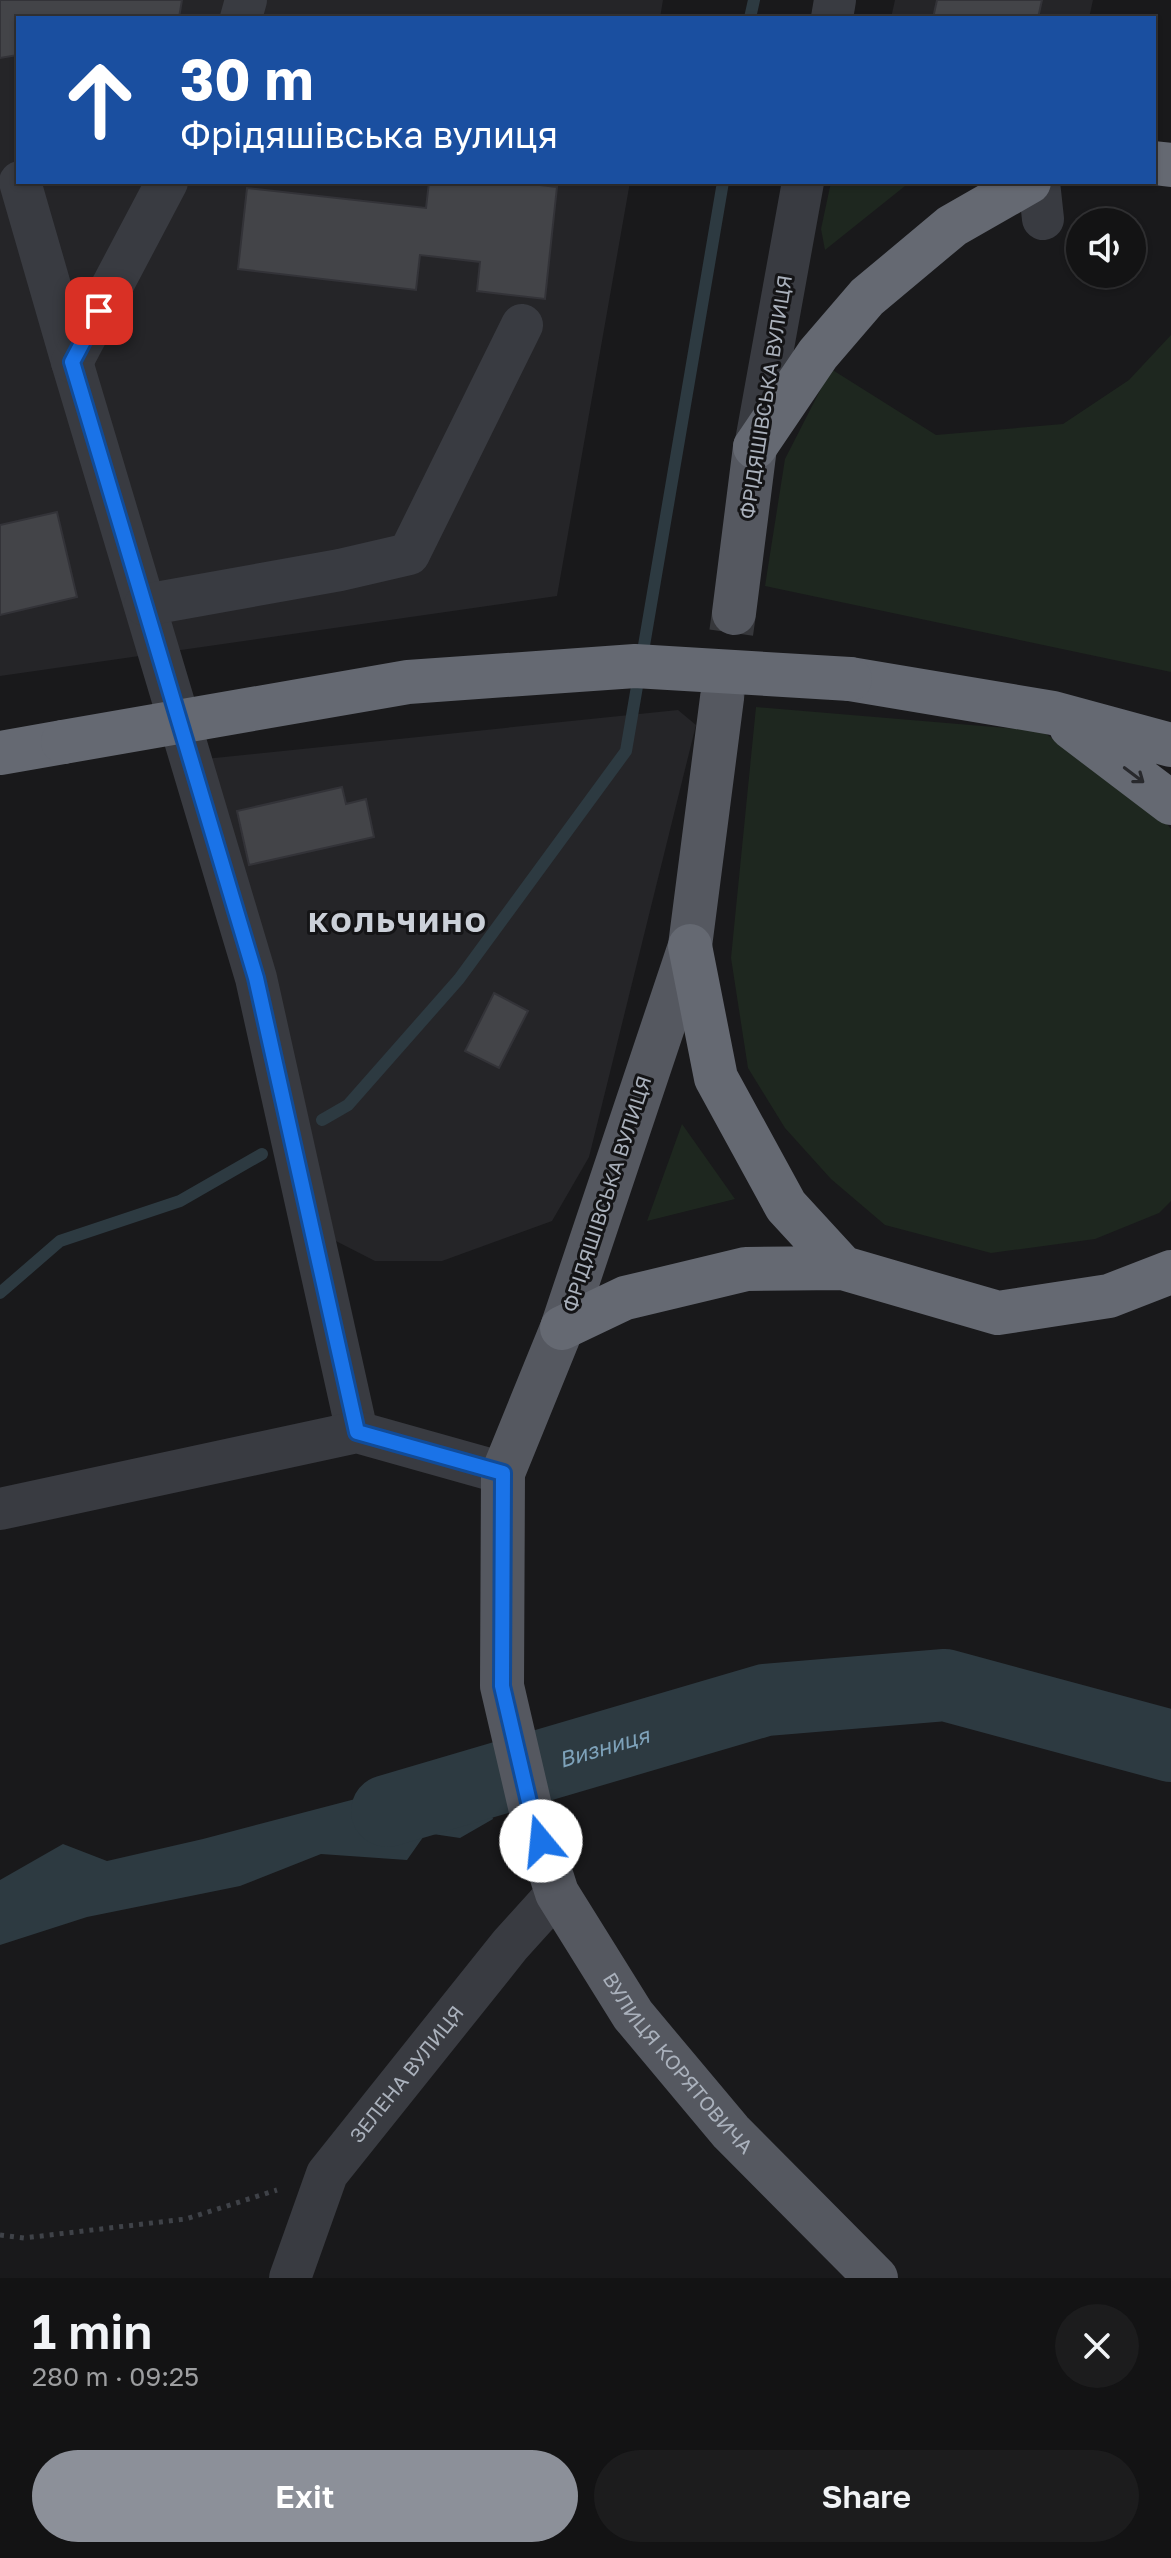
<!DOCTYPE html>
<html lang="en">
<head>
<meta charset="utf-8">
<style>
  :root { --surface:#131314; --page:#1c1c1d; --text:#f1f3f6; --muted:#9d9ea0; --line:#323234; --accent:#8c9099 }
  body { margin:0; font-family:"Golos Text",sans-serif; background:var(--page); color:var(--text); height:100vh; display:flex; flex-direction:column; font-size:30px; white-space:nowrap }
  * { box-sizing:border-box; margin:0 }
  p { font-size:26px; color:var(--muted) }
  .icon { flex:none; width:44px; height:44px; fill:none; stroke:currentColor; stroke-width:2; stroke-linecap:round; stroke-linejoin:round }
  .map { position:relative; height:2278px; overflow:hidden }
  .drawer { display:flex; flex-direction:column; background:var(--surface); flex:1 }
  .drawer>* { flex:none }
  .guide { position:absolute; left:16px; top:16px; width:1140px; height:168px; border-radius:0px; box-shadow:0 2px 6px #0004,0 0 0 2px var(--line); background:#1a4fa0; color:#fff; overflow:hidden }
  .tools { position:absolute; left:1066px; top:208px; display:grid; gap:16px }
  .tools a { display:grid; place-items:center; width:80px; height:80px; border-radius:50%; background:var(--surface); box-shadow:0 2px 6px #0004,0 0 0 2px var(--line); font-size:40px }
  .pin { position:absolute; display:grid; place-items:center; width:68px; height:68px; color:#fff; margin:-34px; border-radius:16px; box-shadow:0 4px 12px #0006 }
  .me { position:absolute; width:88px; margin:-44px; rotate:343deg; stroke-linejoin:round; filter:drop-shadow(0 0 6px #0008) }
  .turn { display:flex; align-items:center; gap:28px; height:168px; padding:0 32px; font-size:36px }
  .turn .icon { width:104px; height:104px; stroke-width:2.5 }
  .turn b { display:block; font-size:56px; line-height:68px }
  .round { display:grid; place-items:center; flex:none; width:84px; height:84px; border-radius:42px; background:var(--page) }
  .headline { display:flex; align-items:center; justify-content:space-between; height:136px; padding:0 32px }
  h1 { font-size:48px; font-weight:600; line-height:60px }
  .primary-button { display:flex; gap:16px; margin-top:auto; padding:16px 32px }
  .primary-button a { flex:1; height:92px; border-radius:48px; background:var(--accent); color:#fff; font-size:32px; font-weight:600; line-height:92px; text-align:center }
  .primary-button a+a { background:var(--page); color:var(--text) }
  .map>svg:first-child { display:block }
  .built { fill:#252528 }
  .green { fill:#1e271f }
  .water { fill:#2d3a41 }
  .lines { fill:none; stroke-linecap:round; stroke-linejoin:round }
  .stream { stroke:#2d3a41; stroke-width:12 }
  .river { stroke:#2d3a41; stroke-width:72 }
  .building { fill:#434448; stroke:#333338; stroke-width:2 }
  .major-tunnel { stroke:#36373b; stroke-width:44; stroke-dasharray:44 22; stroke-linecap:butt }
  .path { stroke:#3f4248; stroke-width:5; stroke-dasharray:4 6; stroke-linecap:butt }
  .minor { stroke:#393b41; stroke-width:42 }
  .major { stroke:#555860; stroke-width:44 }
  .highway { stroke:#656972; stroke-width:44 }
  .highway-bridge { stroke:#656972; stroke-width:44 }
  .oneway { stroke:#28292d }
  .route-casing { stroke:#114b97; stroke-width:20 }
  .route { stroke:#1a73e8; stroke-width:14 }
  .labels { text-anchor:middle; stroke-width:6; stroke-linejoin:round; paint-order:stroke }
  .street-label { font-size:20px; fill:#aab1bc; stroke:#141416 }
  .water-label { font-size:22px; font-style:italic; fill:#7ea2ba; stroke:#141416 }
  .district-label { font-size:28px; font-weight:bold; letter-spacing:2px; fill:#cbd0d8; stroke:#141416 }
</style>
</head>
<body>
<div class="map">
<svg width="1171" height="2278" viewBox="0 0 1171 2278">
  <rect width="100%" height="100%" fill="#19191b"/>
  <path class="built" d="M 0,0 L 663,0 L 660,18 L 18,18 L 18,182 L 630,182 L 557,596 L 0,676 Z
    M 895,0 L 1093,0 L 1089,18 L 891,18 Z
    M 678,710 L 696,725 L 589,1157 L 552,1221 L 442,1261 L 375,1261 L 332,1239 L 205,759 Z"/>
  <path class="green" d="M 831,182 L 910,182 L 825,250 L 821,229 Z
    M 1171,335 L 1171,672 L 765,586 L 785,459 L 831,369 L 936,435 L 1063,424 L 1129,380 Z
    M 756,707 L 1042,731 L 1163,819 L 1171,829 L 1171,1201 L 1159,1213 L 1095,1239 L 991,1253 L 885,1225 L 831,1179 L 785,1128 L 748,1068 L 731,958 Z
    M 682,1124 L 735,1199 L 647,1221 Z"/>
  <path class="water" d="M 476,1765 L 493,1819 L 460,1838 L 426,1833 L 407,1860 L 321,1854 L 240,1886 L 87,1917 L 0,1945 L 0,1880 L 63,1844 L 107,1861 L 203,1839 L 447,1775 Z"/>
  <g class="lines">
    <path class="stream" d="M 750,18 L 754,0
      M 322,1120 L 348,1105 L 459,979 L 626,751 L 723,182
      M 0,1293 L 60,1241 L 180,1201 L 262,1154"/>
    <path class="river" id="s1" d="M 387,1811 L 765,1700 L 945,1685 L 1171,1746"/>
  </g>
  <path class="building" d="M 0,0 L 182,0 L 179,18 L 18,18 L 18,55 L 0,58 Z
    M 937,0 L 1042,0 L 1038,18 L 933,18 Z
    M 429,182 L 515,182 L 557,187 L 545,299 L 477,291 L 480,262 L 420,255 L 416,290 L 238,269 L 247,188 L 426,208 Z
    M 57,512 L 77,597 L 0,615 L 0,525 Z
    M 342,787 L 346,804 L 366,799 L 374,837 L 249,865 L 237,811 Z
    M 494,993 L 528,1011 L 499,1068 L 465,1051 Z"/>
  <g class="lines">
    <path class="major-tunnel" d="M 722,698 L 734,613"/>
    <path class="path" d="M 0,2235 L 24,2238 L 186,2219 L 277,2190"/>
    <g class="minor">
      <path d="M 241,18 L 246,0"/>
      <path d="M 832,18 L 835,0"/>
      <path d="M 20,182 L 72,362 L 256,978 L 357,1432"/>
      <path d="M 1039,182 L 1043,219"/>
      <path d="M 72,362 L 167,182"/>
      <path d="M 755,447 L 803,182"/>
      <path d="M 145,605 L 340,570 L 409,554 L 522,325"/>
      <path d="M 0,1509 L 357,1432 L 503,1473"/>
      <path id="s2" d="M 290,2278 L 327,2174 L 510,1945 L 557,1893"/>
    </g>
    <g class="major">
      <path d="M 734,613 L 755,447"/>
      <path id="s3" d="M 722,698 L 690,946 L 562,1328 L 503,1473 L 502,1686 L 532,1815 L 557,1893 L 633,2015 L 731,2132 L 876,2278"/>
    </g>
    <path class="highway" d="M 1154,163 L 1171,165
      M 755,447 L 818,354 L 867,297 L 952,226 L 1029,182
      M 850,679 L 1053,713 L 1171,745
      M 1071,727 L 1171,803
      M 0,753 L 63,742
      M 690,946 L 716,1078 L 786,1206 L 843,1268
      M 562,1328 L 625,1298 L 746,1269 L 843,1268 L 998,1313 L 1109,1296 L 1171,1272"/>
    <path class="highway-bridge" d="M 63,742 L 408,682 L 635,666 L 850,679"/>
  </g>
  <defs><path id="oneway-shaft" d="M-6 0H5M1.5-3L5.5 0L1.5 3" fill="none" stroke-width="1.6" stroke-linecap="round" stroke-linejoin="round" transform="scale(2)"/></defs>
  <use class="oneway" href="#oneway-shaft" transform="translate(1134 775) rotate(37)"/>
  <g class="lines">
    <g class="route-casing">
      <path id="route" d="M 99,311 L 72,362 L 256,978 L 357,1432 L 503,1473 L 502,1686 L 532,1815 L 541,1841"/>
    </g>
    <use href="#route" class="route"/>
  </g>
  <g class="labels">
    <g class="street-label">
      <text transform="translate(766 397) rotate(-81)" y="7">ФРІДЯШІВСЬКА ВУЛИЦЯ</text>
      <text transform="translate(607 1194) rotate(-72)" y="7">ФРІДЯШІВСЬКА ВУЛИЦЯ</text>
      <text dy="7" stroke="none"><textPath href="#s3" startOffset="1446">ВУЛИЦЯ КОРЯТОВИЧА</textPath></text>
      <text dy="7" stroke="none"><textPath href="#s2" startOffset="238">ЗЕЛЕНА ВУЛИЦЯ</textPath></text>
    </g>
    <g class="water-label">
      <text dy="8" stroke="none"><textPath href="#s1" startOffset="226">Визниця</textPath></text>
    </g>
    <g class="district-label">
      <text x="398" y="932">КОЛЬЧИНО</text>
    </g>
  </g>
</svg>
<div class="tools">
<a><svg class="icon" aria-label="sound" viewBox="0 0 24 24"><path d="M4 9h4l5-4v14l-5-4H4zM17 9q2 3 0 6"/></svg></a>
</div>
<div class="pin" style="left:99px;top:311px;background:#d93025"><svg class="icon" aria-label="arrive" viewBox="0 0 24 24"><path d="M6 21V4h12l-3 4 3 4H6"/></svg></div>
<svg class="me" style="left:541px;top:1841px" viewBox="-20 -20 40 40"><circle r="19" fill="#fff"/><path d="M0-13L10 11 0 6-10 11z" fill="#1a73e8"/></svg>
<div class="guide">
<div class="turn"><svg class="icon" aria-label="ahead" viewBox="0 0 24 24"><path d="M12 20V5M6 11l6-6 6 6"/></svg><div><b>30 m</b>Фрідяшівська вулиця</div></div>
</div>
</div>
<section class="drawer">
<div class="headline"><div><h1>1 min</h1><p>280 m · 09:25</p></div><a class="round"><svg class="icon" aria-label="close" viewBox="0 0 24 24"><path d="M6 6l12 12M18 6L6 18"/></svg></a></div>
<div class="primary-button"><a>Exit</a><a>Share</a></div>
</section>
</body>
</html>
